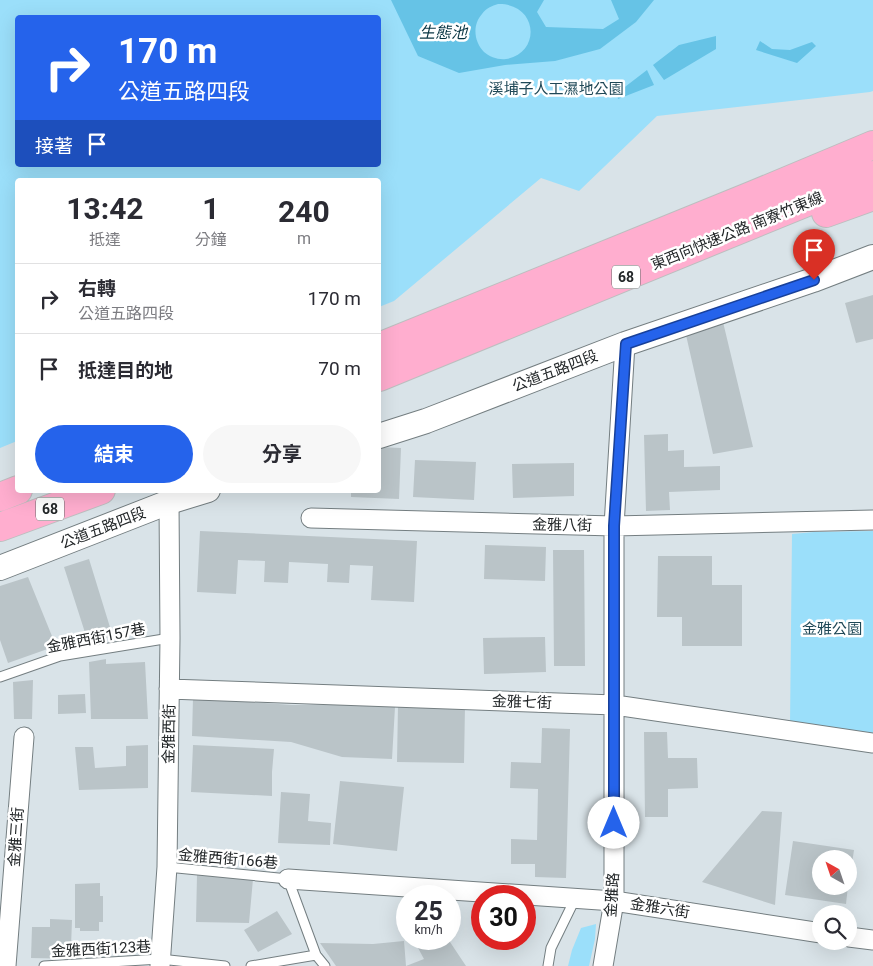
<!DOCTYPE html>
<html lang="zh-TW">
<head>
<meta charset="utf-8">
<style>
  :root { --surface:#fff; --page:#f7f7f7; --text:#2b2b33; --muted:#7c7c81; --line:#e1e1e2; --accent:#2563eb }
  body { margin:0; font-family:Roboto,"Noto Sans TC",sans-serif; background:var(--page); color:var(--text); height:100vh; display:flex; flex-direction:column; font-size:19px; white-space:nowrap }
  * { box-sizing:border-box; margin:0 }
  p { font-size:16px; color:var(--muted) }
  .icon { flex:none; width:28px; height:28px; fill:none; stroke:currentColor; stroke-width:2; stroke-linecap:round; stroke-linejoin:round }
  .map { position:relative; flex:1; overflow:hidden }
  .panel { position:absolute; left:15px; top:178px; width:366px; height:315px; display:flex; flex-direction:column; background:var(--surface); border-radius:5px; box-shadow:0 5px 20px #0002 }
  .panel>* { flex:none }
  .guide { position:absolute; left:15px; top:15px; width:366px; height:152px; border-radius:5px; box-shadow:0 5px 20px #0002; background:#2563eb; color:#fff; overflow:hidden }
  .needle { width:32px; rotate:320deg }
  .controls { position:absolute; left:812px; top:850px; display:grid; gap:10px }
  .controls a { display:grid; place-items:center; width:45px; height:45px; border-radius:50%; background:var(--surface); box-shadow:0 5px 20px #0002; font-size:25px }
  .speed { position:absolute; left:396px; top:885px; display:flex; gap:10px; font-size:25px; font-weight:700; text-align:center }
  .speed>* { display:grid; place-content:center; width:65px; height:65px; border-radius:50%; background:var(--surface); box-shadow:0 5px 20px #0002; line-height:1 }
  .speed small { font-size:12px; font-weight:400 }
  .speed .limit { border:8px solid #d22; background:#fff; color:#111 }
  .pin { position:absolute; display:grid; place-items:center; width:42px; height:42px; color:#fff; margin:-51px -21px; border-radius:50% 50% 50% 0; rotate:-45deg; box-shadow:0 0 5px #0007 }
  .pin .icon { rotate:45deg }
  .me { position:absolute; width:55px; margin:-28px; rotate:0deg; stroke-linejoin:round; filter:drop-shadow(0 0 4px #0008) }
  .turn { display:flex; align-items:center; gap:18px; height:105px; padding:0 20px; font-size:22px }
  .turn .icon { width:65px; height:65px; stroke-width:2.5 }
  .turn b { display:block; font-size:35px; line-height:42px }
  .then { display:flex; align-items:center; height:48px; padding:0 20px; background:#0003; gap:10px; font-size:19px }
  .eta { display:flex; justify-content:space-evenly; align-items:center; height:85px; text-align:center }
  .eta b { font-size:30px; font-weight:700; line-height:35px }
  .action { display:flex; gap:10px; margin-top:auto; padding:10px 20px }
  .action a { flex:1; height:58px; border-radius:30px; background:var(--accent); color:#fff; font-size:20px; font-weight:700; line-height:58px; text-align:center }
  .action a+a { background:var(--page); color:var(--text) }
  ul { padding:0; list-style:none }
  li { display:flex; align-items:center; gap:15px; height:70px; padding:0 20px; border-top:1px solid var(--line) }
  li div { flex:1 }
  li b { display:block; font-size:19px }
  li em { font-style:normal }
  .map>svg:first-child { display:block }
  .green { fill:#9bdffa; fill-rule:evenodd }
  .water { fill:#66c3e6; fill-rule:evenodd }
  .building { fill:#bac4c8 }
  .lines { fill:none; stroke-linecap:round; stroke-linejoin:round }
  .service-casing { stroke:#747e81; stroke-width:11 }
  .minor-casing { stroke:#747e81; stroke-width:21 }
  .tertiary-casing { stroke:#747e81; stroke-width:26 }
  .trunk-casing { stroke:#bdbebf; stroke-width:30 }
  .service { stroke:#fff; stroke-width:9 }
  .minor { stroke:#fff; stroke-width:19 }
  .tertiary { stroke:#fff; stroke-width:24 }
  .trunk { stroke:#ffaecf; stroke-width:28 }
  .route-casing { stroke:#184099; stroke-width:12 }
  .route { stroke:#2563eb; stroke-width:9 }
  .labels { text-anchor:middle; stroke-width:5; stroke-linejoin:round; paint-order:stroke }
  .shield { fill:#fff; stroke:#656869; stroke-width:1 }
  .shield-label { font-size:14px; font-weight:bold; fill:#232729 }
  .park-label { font-size:15px; fill:#1f4857; stroke:#fff }
  .street-label { font-size:15px; fill:#232729; stroke:#fff }
  .water-label { font-size:16px; font-style:italic; fill:#053240; stroke:#fff }
</style>
</head>
<body>
<div class="map">
<svg width="873" height="966" viewBox="0 0 873 966">
  <rect width="100%" height="100%" fill="#d9e3e8"/>
  <path class="green" d="M 0,0 L 873,0 L 873,91 L 870,92 L 657,116 L 579,191 L 541,178 L 394,301 L 379,307 L 379,180 L 18,180 L 17,441 L 0,448 ZM 18,18 L 379,18 L 379,165 L 18,165 Z
    M 873,531 L 873,735 L 790,725 L 792,534 L 814,532 Z
    M 596,924 L 595,939 L 589,966 L 568,966 L 572,950 L 581,928 Z"/>
  <path class="water" d="M 391,0 L 544,0 L 537,12 L 546,27 L 603,29 L 619,19 L 611,0 L 654,0 L 636,22 L 600,49 L 555,61 L 505,65 L 459,73 L 418,56 ZM 498,4 C 539,3 541,54 506,59 C 498,60 490,57 484,52 C 474,42 472,25 482,14 C 486,8 492,6 498,4 Z
    M 716,36 L 716,49 L 664,80 L 653,65 L 679,45 Z
    M 760,41 L 772,49 L 790,50 L 812,42 L 816,46 L 797,63 L 756,50 Z
    M 647,70 L 654,85 L 618,99 L 617,93 Z"/>
  <path class="building" d="M 873,295 L 873,339 L 856,343 L 845,303 Z
    M 723,322 L 753,447 L 713,454 L 686,335 Z
    M 668,434 L 668,451 L 684,450 L 684,467 L 720,466 L 720,490 L 669,492 L 670,510 L 646,511 L 644,435 Z
    M 379,447 L 401,448 L 399,499 L 351,497 L 351,490 L 379,490 Z
    M 415,460 L 476,462 L 474,500 L 413,497 Z
    M 574,463 L 574,496 L 513,498 L 512,464 Z
    M 200,531 L 417,541 L 414,602 L 371,600 L 373,566 L 350,565 L 349,583 L 327,582 L 328,564 L 289,562 L 288,583 L 264,582 L 265,561 L 238,560 L 236,594 L 197,592 Z
    M 485,545 L 546,547 L 545,581 L 484,579 Z
    M 553,550 L 584,550 L 585,666 L 554,666 Z
    M 658,556 L 712,556 L 712,585 L 742,585 L 742,646 L 682,646 L 682,617 L 657,617 Z
    M 89,559 L 113,637 L 88,642 L 64,567 Z
    M 28,577 L 56,646 L 8,663 L 0,640 L 0,586 Z
    M 545,637 L 546,672 L 484,674 L 483,638 Z
    M 106,659 L 106,664 L 145,662 L 148,719 L 91,719 L 89,662 Z
    M 33,680 L 32,719 L 14,719 L 13,682 Z
    M 85,694 L 86,713 L 58,714 L 58,695 Z
    M 193,698 L 292,705 L 344,705 L 395,707 L 392,759 L 342,757 L 291,742 L 192,736 Z
    M 398,705 L 465,706 L 464,763 L 397,762 Z
    M 542,728 L 570,729 L 566,878 L 535,877 L 535,864 L 511,864 L 511,839 L 537,840 L 538,789 L 510,788 L 511,762 L 541,763 Z
    M 644,732 L 667,732 L 668,758 L 697,758 L 698,788 L 668,789 L 668,817 L 645,817 Z
    M 148,745 L 148,788 L 79,790 L 75,747 L 93,747 L 95,768 L 126,766 L 126,746 Z
    M 193,745 L 274,749 L 272,772 L 272,796 L 191,792 Z
    M 340,781 L 404,787 L 397,851 L 333,844 Z
    M 281,792 L 310,794 L 308,821 L 331,823 L 330,845 L 278,843 Z
    M 762,811 L 782,812 L 775,905 L 702,882 Z
    M 793,841 L 854,850 L 850,877 L 849,877 L 849,859 L 821,859 L 821,886 L 848,886 L 846,904 L 785,895 Z
    M 197,875 L 253,879 L 249,923 L 196,922 Z
    M 100,883 L 100,896 L 103,896 L 103,922 L 99,922 L 99,931 L 80,931 L 80,928 L 75,928 L 75,884 Z
    M 277,911 L 292,934 L 258,952 L 244,930 Z
    M 50,919 L 72,920 L 71,947 L 78,947 L 77,959 L 31,958 L 32,927 L 50,927 Z
    M 435,939 L 448,939 L 466,966 L 406,966 L 424,959 L 418,948 Z
    M 404,941 L 406,966 L 336,966 L 320,943 L 373,944 Z"/>
  <g class="lines">
    <g class="service-casing">
      <path id="service" d="M 0,677 L 60,656 L 170,638
        M 167,867 L 288,879 L 316,955 L 325,966
        M 44,966 L 160,959 L 225,966
        M 251,966 L 316,955
        M 548,966 L 551,948 L 575,899"/>
    </g>
    <g class="minor-casing">
      <path id="minor" d="M 311,518 L 614,526 L 873,520
        M 169,689 L 615,705 L 873,743
        M 288,879 L 614,901 L 821,933
        M 849,937 L 873,940
        M 6,966 L 24,737
        M 160,966 L 167,867 L 170,638 L 169,502
        M 603,966 L 614,901 L 614,526 L 625,344"/>
    </g>
    <g class="tertiary-casing">
      <path id="tertiary" d="M 379,436 L 426,421 L 625,344 L 813,280 L 873,257
        M 0,568 L 169,502 L 208,490"/>
    </g>
    <g class="trunk-casing">
      <path id="trunk" d="M 826,213 L 873,196
        M 379,347 L 751,196 L 873,145
        M 379,377 L 873,175
        M 0,497 L 18,490
        M 0,527 L 101,490"/>
    </g>
    <use href="#service" class="service"/>
    <use href="#minor" class="minor"/>
    <use href="#tertiary" class="tertiary"/>
    <use href="#trunk" class="trunk"/>
  </g>
  <g class="lines">
    <g class="route-casing">
      <path id="route" d="M 614,823 L 614,526 L 626,344 L 814,280"/>
    </g>
    <use href="#route" class="route"/>
  </g>
  <g class="labels">
    <g class="shield">
      <rect x="612" y="265.5" width="28" height="23" rx="4"/>
      <rect x="36" y="497.5" width="28" height="23" rx="4"/>
    </g>
    <g class="shield-label">
      <text x="626" y="282">68</text>
      <text x="50" y="514">68</text>
    </g>
    <g class="park-label">
      <text x="556" y="94">溪埔子人工濕地公園</text>
      <text x="832" y="634">金雅公園</text>
    </g>
    <g class="street-label">
      <text transform="translate(737 231) rotate(-22)" y="5">東西向快速公路 南寮竹東線</text>
      <text transform="translate(555 371) rotate(-21)" y="5">公道五路四段</text>
      <text transform="translate(562 525) rotate(1)" y="5">金雅八街</text>
      <text transform="translate(103 528) rotate(-21)" y="5">公道五路四段</text>
      <text transform="translate(96 638) rotate(-11)" y="5">金雅西街157巷</text>
      <text transform="translate(522 702) rotate(2)" y="5">金雅七街</text>
      <text transform="translate(169 734) rotate(-89)" y="5">金雅西街</text>
      <text transform="translate(16 837) rotate(-86)" y="5">金雅三街</text>
      <text transform="translate(228 859) rotate(5)" y="5">金雅西街166巷</text>
      <text transform="translate(612 895) rotate(-86)" y="5">金雅路</text>
      <text transform="translate(660 908) rotate(9)" y="5">金雅六街</text>
      <text transform="translate(101 949) rotate(-3)" y="5">金雅西街123巷</text>
    </g>
    <g class="water-label">
      <text x="443" y="38">生態池</text>
    </g>
  </g>
</svg>
<div class="controls">
<a><svg class="needle" viewBox="-14 -14 28 28"><path d="M0-13l5 13h-10z" fill="#e53935"/><path d="M0 13l5-13h-10z" fill="#7c7c81"/></svg></a>
<a><svg class="icon" aria-label="search" viewBox="0 0 24 24"><circle cx="10" cy="10" r="6"/><path d="M15 15l6 6"/></svg></a>
</div>
<div class="speed"><div>25<small>km/h</small></div><div class="limit">30</div></div>
<div class="pin" style="left:814px;top:280px;background:#d93025"><svg class="icon" aria-label="arrive" viewBox="0 0 24 24"><path d="M6 21V4h12l-3 4 3 4H6"/></svg></div>
<svg class="me" style="left:614px;top:823px" viewBox="-20 -20 40 40"><circle r="19" fill="#fff"/><path d="M0-13L10 11 0 6-10 11z" fill="#2563eb"/></svg>
<div class="guide">
<div class="turn"><svg class="icon" aria-label="right" viewBox="0 0 24 24"><path d="M7 20v-9h11M14 6l5 5-5 5"/></svg><div><b>170 m</b>公道五路四段</div></div>
<div class="then">接著<svg class="icon" aria-label="arrive" viewBox="0 0 24 24"><path d="M6 21V4h12l-3 4 3 4H6"/></svg></div>
</div>
<section class="panel">
<div class="eta">
<div><b>13:42</b><p>抵達</p></div>
<div><b>1</b><p>分鐘</p></div>
<div><b>240</b><p>m</p></div>
</div>
<ul>
<li><svg class="icon" aria-label="right" viewBox="0 0 24 24"><path d="M7 20v-9h11M14 6l5 5-5 5"/></svg><div><b>右轉</b><p>公道五路四段</p></div><em>170 m</em></li>
<li><svg class="icon" aria-label="arrive" viewBox="0 0 24 24"><path d="M6 21V4h12l-3 4 3 4H6"/></svg><div><b>抵達目的地</b></div><em>70 m</em></li>
</ul>
<div class="action"><a>結束</a><a>分享</a></div>
</section>
</div>
</body>
</html>
